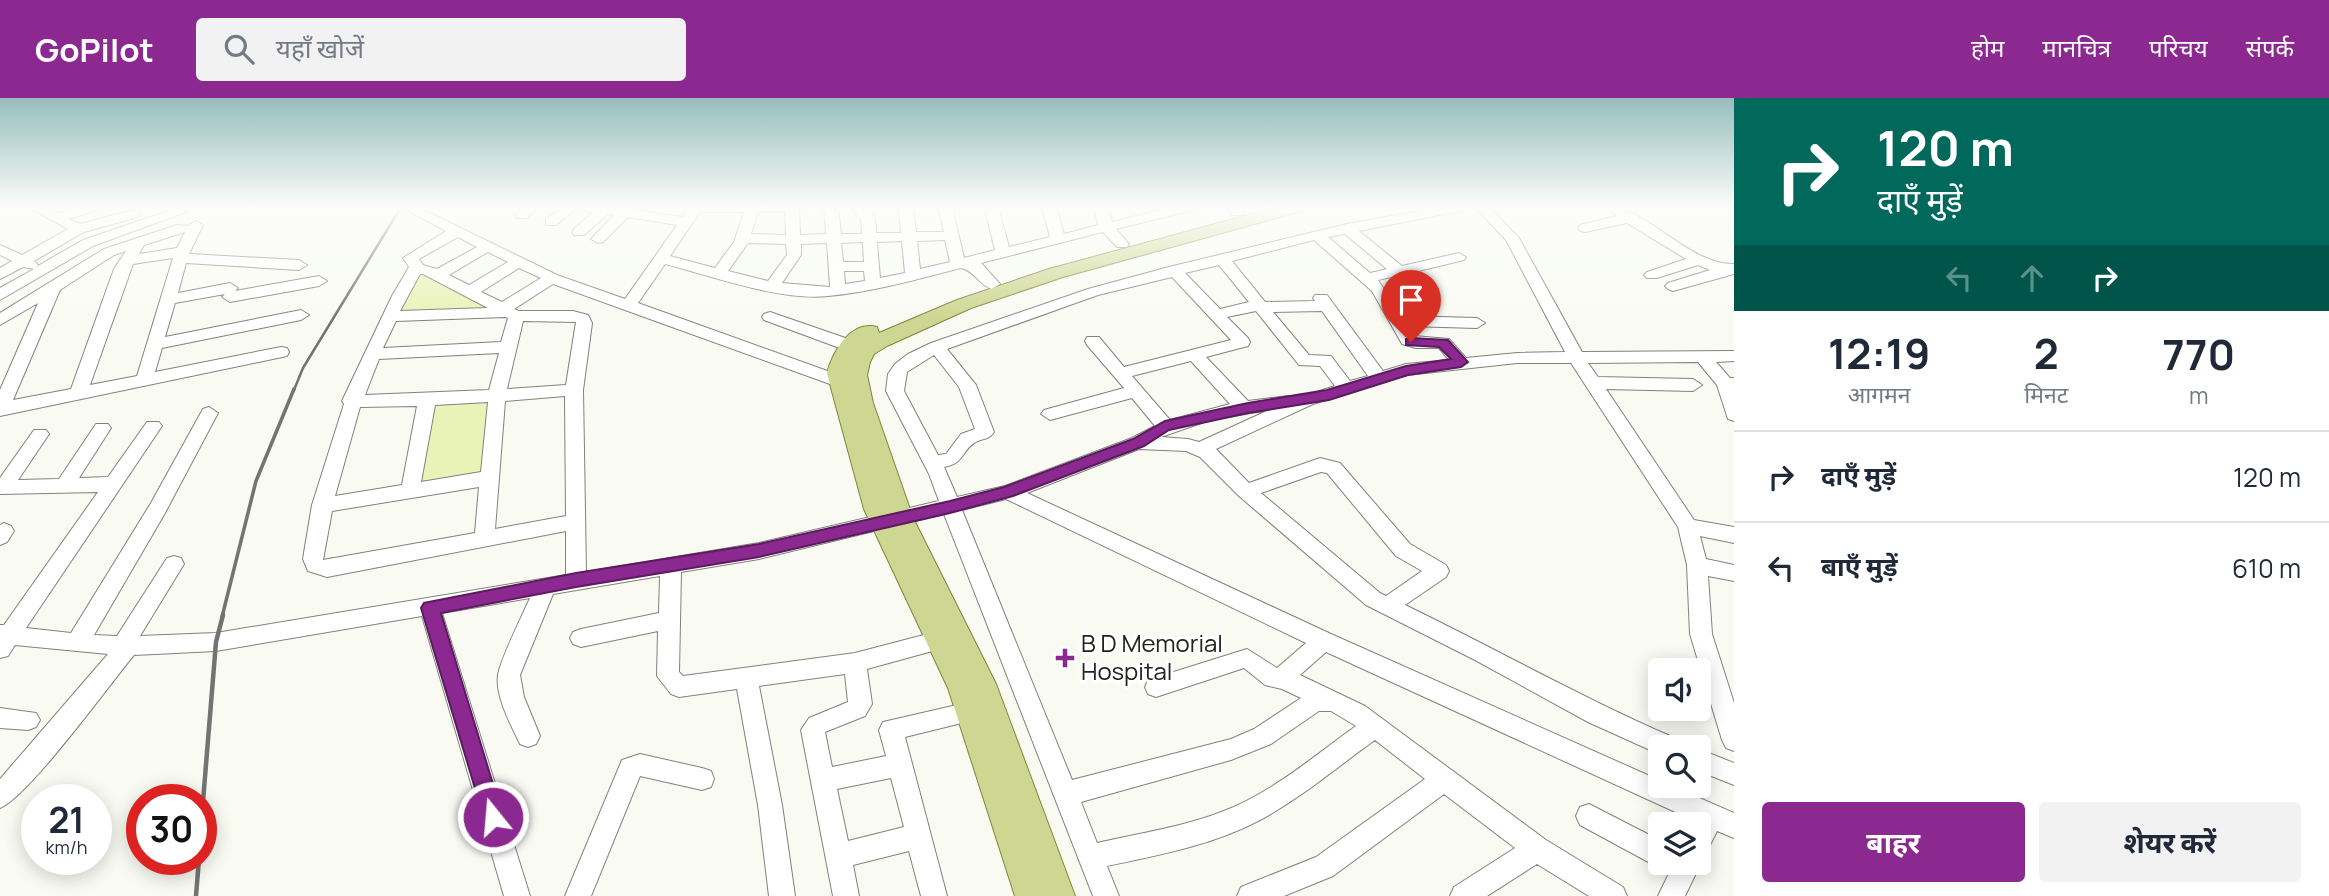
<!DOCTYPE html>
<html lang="hi">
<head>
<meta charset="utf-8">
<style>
  :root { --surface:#fff; --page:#f2f2f3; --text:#1f2937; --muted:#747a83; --line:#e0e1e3; --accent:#8c2991 }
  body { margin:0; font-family:Manrope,"Noto Sans Devanagari",sans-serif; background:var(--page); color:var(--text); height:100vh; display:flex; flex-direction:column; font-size:26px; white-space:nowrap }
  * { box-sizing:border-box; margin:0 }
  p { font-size:23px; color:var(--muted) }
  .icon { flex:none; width:38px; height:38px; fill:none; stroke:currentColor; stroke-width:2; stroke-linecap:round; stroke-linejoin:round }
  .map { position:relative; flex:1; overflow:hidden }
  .details { display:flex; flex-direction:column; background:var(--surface); width:595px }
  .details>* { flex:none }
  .top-card { background:#00695c; color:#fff; overflow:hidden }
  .buttons { position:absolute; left:1648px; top:560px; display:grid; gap:14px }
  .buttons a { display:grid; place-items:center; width:63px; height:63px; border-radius:7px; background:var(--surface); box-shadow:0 4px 18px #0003; font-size:35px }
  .speed { position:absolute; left:21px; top:686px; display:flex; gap:14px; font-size:35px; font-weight:700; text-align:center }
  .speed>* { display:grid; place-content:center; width:91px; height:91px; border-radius:50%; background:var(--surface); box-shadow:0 4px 18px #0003; line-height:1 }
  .speed small { font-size:18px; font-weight:400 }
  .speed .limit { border:10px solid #d22; background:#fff; color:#111 }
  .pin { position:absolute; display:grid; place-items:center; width:60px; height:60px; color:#fff; margin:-72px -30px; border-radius:50% 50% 50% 0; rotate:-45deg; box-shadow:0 0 7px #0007 }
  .pin .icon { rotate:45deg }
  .me { position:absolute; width:77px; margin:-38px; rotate:343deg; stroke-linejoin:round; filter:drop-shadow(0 0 5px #0008) }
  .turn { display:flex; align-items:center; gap:24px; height:147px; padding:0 28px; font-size:32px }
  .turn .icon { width:91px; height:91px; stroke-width:2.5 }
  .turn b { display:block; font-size:49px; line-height:60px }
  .lanes { display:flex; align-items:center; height:66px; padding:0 28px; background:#0003; justify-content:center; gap:35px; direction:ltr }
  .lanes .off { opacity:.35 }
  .eta { display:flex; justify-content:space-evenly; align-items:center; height:119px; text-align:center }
  .eta b { font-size:42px; font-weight:700; line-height:49px }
  .button { display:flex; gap:14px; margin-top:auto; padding:14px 28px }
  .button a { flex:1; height:80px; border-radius:7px; background:var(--accent); color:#fff; font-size:28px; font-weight:700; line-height:80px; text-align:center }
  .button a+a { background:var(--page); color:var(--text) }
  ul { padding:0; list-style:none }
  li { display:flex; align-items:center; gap:21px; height:91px; padding:0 28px; border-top:2px solid var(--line) }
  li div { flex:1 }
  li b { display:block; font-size:26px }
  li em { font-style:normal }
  header { display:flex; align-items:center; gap:42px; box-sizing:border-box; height:98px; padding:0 35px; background:var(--accent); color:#fff }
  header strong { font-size:33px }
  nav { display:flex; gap:38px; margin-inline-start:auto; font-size:24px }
  .search { width:490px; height:63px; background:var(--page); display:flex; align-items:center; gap:18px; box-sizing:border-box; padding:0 24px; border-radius:7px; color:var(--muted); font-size:26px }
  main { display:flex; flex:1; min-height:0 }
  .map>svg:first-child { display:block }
  .green { fill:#e9f3b7 }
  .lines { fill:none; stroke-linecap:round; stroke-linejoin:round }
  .minor-casing { stroke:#80827b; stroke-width:2 }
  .major-casing { stroke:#7c863b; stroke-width:2 }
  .minor { fill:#fff; fill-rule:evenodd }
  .major { fill:#ced792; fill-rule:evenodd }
  .rail-far2 { stroke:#73736f; stroke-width:2.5 }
  .rail-far1 { stroke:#73736f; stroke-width:3.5 }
  .rail { stroke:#73736f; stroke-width:4.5 }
  .route { fill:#8c2991; stroke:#5b1b5e; stroke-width:2 }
  .poi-dot { fill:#8c2991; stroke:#fff; stroke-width:2.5 }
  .labels { text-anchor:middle; stroke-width:6; stroke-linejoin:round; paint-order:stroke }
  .poi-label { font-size:24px; fill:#222220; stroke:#fff; text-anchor:start }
</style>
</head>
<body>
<header>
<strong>GoPilot</strong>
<div class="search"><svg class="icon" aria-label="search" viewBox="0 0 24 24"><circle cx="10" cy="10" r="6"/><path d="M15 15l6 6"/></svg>यहाँ खोजें</div>
<nav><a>होम</a><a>मानचित्र</a><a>परिचय</a><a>संपर्क</a></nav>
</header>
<main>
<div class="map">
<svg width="1734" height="798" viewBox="0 0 1734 798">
  <rect width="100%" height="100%" fill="#f9fbf3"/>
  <path class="green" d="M 424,175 L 487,208 L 484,211 L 401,214 L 417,177 Z
    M 492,304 L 488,377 L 416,388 L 431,308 Z"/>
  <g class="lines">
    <g class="minor-casing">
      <path id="minor" d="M 28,109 L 45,109 L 58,115 L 79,109 L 99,109 L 97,112 L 69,121 L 80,126 L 133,112 L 140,116 L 138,119 L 84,134 L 34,163 L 38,167 L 36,169 L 83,142 L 174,111 L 179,110 L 186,114 L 93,148 L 0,202 L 0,190 L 34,171 L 23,169 L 0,181 L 0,170 L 12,163 L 0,157 L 0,147 L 22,157 L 68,131 Z
        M 401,109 L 418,109 L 557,177 L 625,201 L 677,127 L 628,119 L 603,144 L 598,145 L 591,141 L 614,117 L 608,116 L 584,137 L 574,137 L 572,134 L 574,131 L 593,114 L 583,112 L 581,109 L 613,109 L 682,119 L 689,109 L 799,109 L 800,137 L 826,136 L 824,109 L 838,109 L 841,136 L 862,136 L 861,121 L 854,114 L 853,109 L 867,109 L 875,119 L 876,135 L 901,135 L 899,109 L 913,109 L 916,134 L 944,134 L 938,109 L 952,109 L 964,160 L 995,152 L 984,109 L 998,109 L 1009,149 L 1050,139 L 1042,109 L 1056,109 L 1064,136 L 1098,127 L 1094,109 L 1108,109 L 1112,124 L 1173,109 L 1195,109 L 1193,112 L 1116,131 L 1129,146 L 1127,149 L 1117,149 L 1103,134 L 981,165 L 1000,186 L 992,191 C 979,187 975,173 961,170 C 917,181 873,194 828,198 C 779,203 712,178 665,166 L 638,205 L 847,280 L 850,284 L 847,288 L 841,290 L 553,186 L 514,211 L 519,213 L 573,213 L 588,217 L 592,225 L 583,292 L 586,474 L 759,445 L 939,403 L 929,376 L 886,293 L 888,276 L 895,266 L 908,256 L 931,245 L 1088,191 L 1169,169 L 1347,126 L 1441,109 L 1467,109 L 1460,113 L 1359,133 L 1402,168 L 1459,155 L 1466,159 L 1464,162 L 1410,175 L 1423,186 L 1420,189 L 1410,189 L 1396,178 L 1378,182 L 1402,218 L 1477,220 L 1485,225 L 1477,230 L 1408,228 L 1414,238 L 1449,241 L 1466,260 L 1517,255 L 1565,254 L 1506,142 L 1475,109 L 1489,109 L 1519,140 L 1582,254 L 1734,253 L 1734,263 L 1716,264 L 1730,280 L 1734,280 L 1734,323 L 1728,321 L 1717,287 L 1698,264 L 1588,265 L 1598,279 L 1693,281 L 1702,287 L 1693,293 L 1606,291 L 1694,422 L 1734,429 L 1734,445 L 1700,438 L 1706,461 L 1734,467 L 1734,483 L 1708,478 L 1712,536 L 1734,605 L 1734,653 L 1726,650 L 1722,642 L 1690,536 L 1687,467 L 1678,429 L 1571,265 L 1517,265 L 1407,277 L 1313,306 L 1216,351 L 1249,385 L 1320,360 L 1340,365 L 1410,446 L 1446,467 L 1449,473 L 1446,479 L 1405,507 C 1496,551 1584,601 1677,641 L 1681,649 L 1661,649 L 1661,657 L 1588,624 L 1475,562 L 1366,507 L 1239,398 L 1200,359 L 1186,353 L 1139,351 L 1027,395 L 1331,536 L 1661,683 L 1661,688 L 1672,688 L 1734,715 L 1734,740 L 1717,733 L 1708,751 L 1699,754 L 1699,726 L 1694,726 L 1695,723 L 1326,554 L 1300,577 L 1365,608 L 1546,742 L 1623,789 L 1627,798 L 1589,798 L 1537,766 L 1487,798 L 1450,798 L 1454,789 L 1515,750 L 1444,696 L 1333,778 L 1284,798 L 1237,798 L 1241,789 L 1316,759 L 1425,681 L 1375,642 C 1337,669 1301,700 1260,722 C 1213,747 1159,757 1107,768 L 1119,798 L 1093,798 L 944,416 L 759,461 L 681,474 L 679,574 L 683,578 L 855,555 L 939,533 L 947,535 L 950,542 L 947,549 L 867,571 L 872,606 L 865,618 L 825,634 L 832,669 L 886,658 L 879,632 L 883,624 L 970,604 L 978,607 L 982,614 L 978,621 L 905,639 L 947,798 L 921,798 L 909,753 L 853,767 L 859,798 L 833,798 L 801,632 L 809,620 L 848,604 L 845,576 L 759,588 L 782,707 L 795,798 L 769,798 L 758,707 L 737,591 L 679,599 L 671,596 L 657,578 L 658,533 L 581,549 L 573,546 L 570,540 L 573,534 L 581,531 L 659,515 L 660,478 L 553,496 L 520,577 L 524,599 L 540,638 L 536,646 L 528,649 L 520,646 C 511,627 495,598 498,577 C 500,562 523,516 530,500 L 442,515 L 530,798 L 504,798 L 422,518 L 216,553 L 134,557 C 109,587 29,698 0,710 L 0,681 L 108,556 L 15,547 L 8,558 L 0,560 L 0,527 L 4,527 L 98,394 L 0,396 L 0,380 L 34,332 L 46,332 L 49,336 L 18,382 L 59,381 L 96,326 L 108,326 L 111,330 L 79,380 L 108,379 L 147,324 L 159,324 L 162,328 L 26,530 L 71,535 L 151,405 L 203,311 L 209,309 L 218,315 L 165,415 L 94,537 L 117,538 L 167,460 L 174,458 L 181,460 L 184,466 L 140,538 L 216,535 L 566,477 L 566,433 L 327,479 L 308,473 L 303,461 L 312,407 L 344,306 L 342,303 L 392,198 L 409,169 L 403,160 L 446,133 ZM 785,113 L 786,137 L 751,136 L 758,114 ZM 700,114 L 744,114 L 734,144 L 715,170 L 670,158 ZM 1345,136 L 1387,171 L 1370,175 L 1328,139 ZM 458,139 L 477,149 L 437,171 L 423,167 L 419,161 ZM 945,142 L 950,164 L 920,171 L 917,143 ZM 1314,142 L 1372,193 L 1402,246 L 1416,250 L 1439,250 L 1449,262 L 1406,266 L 1383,273 L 1327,197 L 1315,197 L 1313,200 L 1315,203 L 1265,204 L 1232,163 ZM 902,143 L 905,175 L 880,180 L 877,144 ZM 863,144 L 864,164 L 843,164 L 841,145 ZM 748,145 L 786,146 L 787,157 L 768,183 L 728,173 ZM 827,145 L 830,189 L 782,185 L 801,157 L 801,146 ZM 488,154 L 508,164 L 469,187 L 449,177 ZM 1219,167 L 1249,204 L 1220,211 L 1185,175 ZM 519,170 L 541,180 L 502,204 L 481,194 ZM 844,173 L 864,173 L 865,183 L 845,186 ZM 420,176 L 423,176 L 488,210 L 400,213 ZM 1172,179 L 1231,242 L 1124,269 L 1099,239 L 1087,239 L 1085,243 L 1087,247 L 1124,290 L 1044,312 L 1041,316 L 1050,322 L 1132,300 L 1155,328 L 1132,340 L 1005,388 L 957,399 L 944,369 C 965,365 960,355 974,345 C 982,340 989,342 994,334 L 976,287 L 947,251 L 1098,197 ZM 1256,213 L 1299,267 L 1320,268 L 1335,288 L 1295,301 L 1288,298 L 1248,303 L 1206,259 L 1248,248 L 1250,244 L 1248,240 L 1227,219 ZM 1322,213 L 1368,278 L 1350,283 L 1331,258 L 1309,257 L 1273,214 ZM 505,219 L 508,220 L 501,244 L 383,250 L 396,223 ZM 523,223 L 576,224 L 566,287 L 507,291 ZM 499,255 L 489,292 L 365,297 L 379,261 ZM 934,257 L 959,289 L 975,331 L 961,336 L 946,356 L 938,357 L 904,293 L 907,274 ZM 1191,263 L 1230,306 L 1170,322 L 1132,278 ZM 565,298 L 566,418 L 495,431 L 505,303 ZM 488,304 L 481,374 L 421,384 L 435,307 ZM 417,308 L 402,387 L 335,398 L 360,309 ZM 1269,312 L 1199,344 L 1188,341 L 1161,339 L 1210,322 ZM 1321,374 L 1327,375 L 1396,458 L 1422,473 L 1386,498 L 1380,495 L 1261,395 ZM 479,389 L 475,435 L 323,462 L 332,413 ZM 1006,401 L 1306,545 L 1277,570 L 1247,551 L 1148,582 L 1145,589 L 1148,596 L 1156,599 L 1244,570 L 1265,587 L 1282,591 L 1301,600 L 1254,631 L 1231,641 L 1072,682 L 962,412 ZM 1319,613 L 1331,613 L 1356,628 C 1314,658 1273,694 1224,713 C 1184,729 1140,735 1097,745 L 1081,704 L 1231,662 L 1271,646 ZM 891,680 L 904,729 L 848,743 L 837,691 Z
        M 523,109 L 538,109 L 527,120 L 517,120 L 515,117 Z
        M 563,109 L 578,109 L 556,127 L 546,127 L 546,121 Z
        M 1225,109 L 1240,109 L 1245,114 L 1243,117 L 1233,117 Z
        M 1606,109 C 1644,106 1688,167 1734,166 L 1734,176 L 1673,193 L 1668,191 L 1665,188 L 1668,185 L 1710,172 L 1698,167 L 1657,180 L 1647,180 L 1644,177 L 1647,174 L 1686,161 L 1627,125 L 1585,134 L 1580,133 L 1578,130 L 1580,127 L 1617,118 Z
        M 196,123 L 203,127 L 189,156 L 299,162 L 307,167 L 299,172 L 186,165 L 178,195 L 230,185 L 238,190 L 235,193 L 319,178 L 327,183 L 319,188 L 230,204 L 222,199 L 225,196 L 175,205 L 165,239 L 301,212 L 309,217 L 301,222 L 162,250 L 155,274 L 281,249 L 287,250 L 289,254 L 287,258 L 0,318 L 0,292 L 38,205 L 0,227 L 0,215 L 104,151 L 177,127 L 188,128 ZM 185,134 L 177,150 L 139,156 L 144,147 ZM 126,153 L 114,171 L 71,291 L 13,302 L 60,192 L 114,157 ZM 173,160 L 137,278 L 90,287 L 133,166 Z
        M 770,214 L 857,244 L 859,248 L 851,253 L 845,252 L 764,222 L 762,219 L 764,216 Z
        M 4,425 L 11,428 L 14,433 L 7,444 L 0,447 L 0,427 Z
        M 0,610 L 36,615 L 40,622 L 36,629 L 28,632 L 0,630 Z
        M 1699,651 L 1734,665 L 1734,687 L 1699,673 Z
        M 640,656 L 702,670 L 711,673 L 714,681 L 711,689 L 702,692 L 640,678 L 591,798 L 565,798 L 622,662 Z
        M 1589,706 L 1661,743 L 1661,765 L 1670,766 L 1661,770 L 1652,766 L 1580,727 L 1576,718 L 1580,709 Z
        M 1699,761 L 1701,765 L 1685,798 L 1658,798 L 1674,765 L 1699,765 Z"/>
    </g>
    <g class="major-casing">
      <path id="major" d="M 1278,109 L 1305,109 L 1302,113 L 1063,179 L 971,210 L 887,248 L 874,256 L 870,264 L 867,277 L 873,305 L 913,420 L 996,586 L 1075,798 L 1015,798 L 948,590 L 864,411 L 827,275 C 833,254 850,222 877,229 L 879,235 L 957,202 L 1049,171 Z"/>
    </g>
    <use href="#minor" class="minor"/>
    <use href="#major" class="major"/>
    <path class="rail-far2" d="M 294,292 L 303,270 L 401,109"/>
    <path class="rail-far1" d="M 222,519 L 256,383 L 294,291"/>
    <path class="rail" d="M 201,728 L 216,544 L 223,517
      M 196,798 L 199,761"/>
  </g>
  <linearGradient id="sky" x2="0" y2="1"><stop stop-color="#97bdbf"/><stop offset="0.5" stop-color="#fcfdfa"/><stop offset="1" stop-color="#fcfdfa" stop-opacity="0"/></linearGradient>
  <rect width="1734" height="220" fill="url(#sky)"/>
  <path class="route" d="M 1411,240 L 1448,242 L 1468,264 L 1461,269 L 1408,277 L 1329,302 L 1248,315 L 1169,332 L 1144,348 L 1013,398 L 950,415 L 759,459 L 576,489 L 441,515 L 503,719 L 500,727 L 493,729 L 486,727 L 421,510 L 424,505 L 576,475 L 759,446 L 950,403 L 1004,389 L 1133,341 L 1165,323 L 1248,305 L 1327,292 L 1406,268 L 1451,261 L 1439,249 L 1406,247 L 1406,241 Z"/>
  <path class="poi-dot" d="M1061.5 549.5h7v7h7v7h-7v7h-7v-7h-7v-7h7z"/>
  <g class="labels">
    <g class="poi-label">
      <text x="1081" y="554">B D Memorial<tspan x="1081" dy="28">Hospital</tspan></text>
    </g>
  </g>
</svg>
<div class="buttons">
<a><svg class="icon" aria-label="sound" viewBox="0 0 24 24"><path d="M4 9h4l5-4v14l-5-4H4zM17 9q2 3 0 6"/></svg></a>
<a><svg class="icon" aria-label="search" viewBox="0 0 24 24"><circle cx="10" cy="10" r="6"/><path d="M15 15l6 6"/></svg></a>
<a><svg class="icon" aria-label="layers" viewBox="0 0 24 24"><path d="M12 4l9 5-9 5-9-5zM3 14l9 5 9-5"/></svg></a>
</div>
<div class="speed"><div>21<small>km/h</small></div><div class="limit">30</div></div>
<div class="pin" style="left:1411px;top:244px;background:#d93025"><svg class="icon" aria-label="arrive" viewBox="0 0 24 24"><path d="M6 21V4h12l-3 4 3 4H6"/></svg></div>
<svg class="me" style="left:493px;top:719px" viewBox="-20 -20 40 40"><circle r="17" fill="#8c2991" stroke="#fff" stroke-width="3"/><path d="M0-11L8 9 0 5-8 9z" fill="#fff"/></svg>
</div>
<section class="details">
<div class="top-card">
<div class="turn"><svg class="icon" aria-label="right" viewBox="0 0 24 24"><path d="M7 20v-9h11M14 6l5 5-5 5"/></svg><div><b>120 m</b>दाएँ मुड़ें</div></div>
<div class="lanes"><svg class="icon off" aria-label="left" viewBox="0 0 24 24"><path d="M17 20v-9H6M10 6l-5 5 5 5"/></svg><svg class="icon off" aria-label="ahead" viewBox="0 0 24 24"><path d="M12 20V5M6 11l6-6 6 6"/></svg><svg class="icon" aria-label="right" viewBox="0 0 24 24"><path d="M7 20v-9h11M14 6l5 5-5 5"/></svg></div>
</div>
<div class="eta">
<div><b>12:19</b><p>आगमन</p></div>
<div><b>2</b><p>मिनट</p></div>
<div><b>770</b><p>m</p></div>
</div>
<ul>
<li><svg class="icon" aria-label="right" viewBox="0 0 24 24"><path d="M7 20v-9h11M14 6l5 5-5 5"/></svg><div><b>दाएँ मुड़ें</b></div><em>120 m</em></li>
<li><svg class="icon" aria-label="left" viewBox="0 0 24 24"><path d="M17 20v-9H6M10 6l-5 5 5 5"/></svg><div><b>बाएँ मुड़ें</b></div><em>610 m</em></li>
</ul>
<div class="button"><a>बाहर</a><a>शेयर करें</a></div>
</section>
</main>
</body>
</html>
